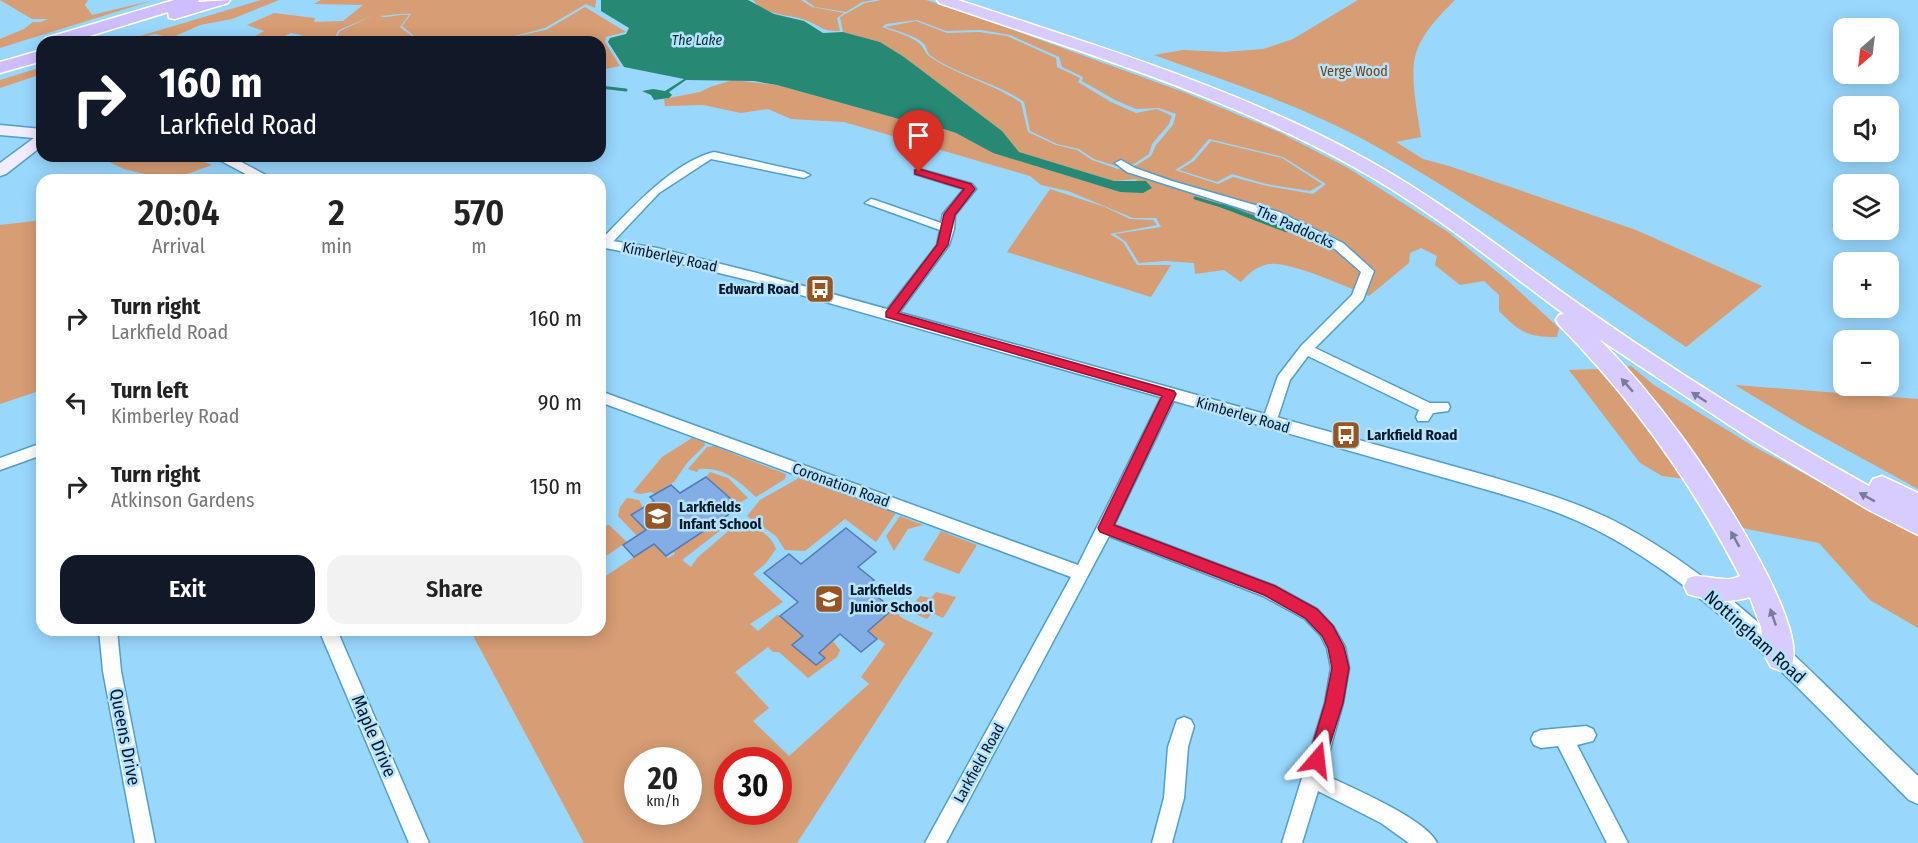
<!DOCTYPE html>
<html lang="en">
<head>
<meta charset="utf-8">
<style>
  :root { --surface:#fff; --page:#f2f2f2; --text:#222; --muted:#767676; --accent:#111827 }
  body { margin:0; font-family:"Fira Sans Condensed",sans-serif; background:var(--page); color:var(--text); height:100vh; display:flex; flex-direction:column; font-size:22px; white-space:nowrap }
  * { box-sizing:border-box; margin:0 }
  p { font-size:20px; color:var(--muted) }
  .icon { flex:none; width:33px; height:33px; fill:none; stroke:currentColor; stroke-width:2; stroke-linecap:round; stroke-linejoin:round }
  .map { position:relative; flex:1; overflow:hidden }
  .details { position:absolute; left:36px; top:174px; width:570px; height:462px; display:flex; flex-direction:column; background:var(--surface); border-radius:18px; box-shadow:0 3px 15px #0003 }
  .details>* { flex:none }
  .top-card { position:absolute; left:36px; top:36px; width:570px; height:126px; border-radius:18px; box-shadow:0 3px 15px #0003; background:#111827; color:#fff; overflow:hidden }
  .needle { width:39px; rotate:208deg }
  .fabs { position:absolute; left:1833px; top:18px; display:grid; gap:12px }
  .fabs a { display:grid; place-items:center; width:66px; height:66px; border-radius:12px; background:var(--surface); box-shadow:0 3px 15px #0003; font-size:30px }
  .speed { position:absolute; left:624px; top:747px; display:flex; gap:12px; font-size:30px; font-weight:700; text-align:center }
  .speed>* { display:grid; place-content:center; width:78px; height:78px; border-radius:50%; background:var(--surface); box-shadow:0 3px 15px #0003; line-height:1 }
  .speed small { font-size:15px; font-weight:400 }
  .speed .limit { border:9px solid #d22; background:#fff; color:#111 }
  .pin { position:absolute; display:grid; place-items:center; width:51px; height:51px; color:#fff; margin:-62px -26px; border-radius:50% 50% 50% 0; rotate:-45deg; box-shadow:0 0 6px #0007 }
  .pin .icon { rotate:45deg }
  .me { position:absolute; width:66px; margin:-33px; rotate:17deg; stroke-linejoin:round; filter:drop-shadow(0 0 4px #0008) }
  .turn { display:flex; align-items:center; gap:21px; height:126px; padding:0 24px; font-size:27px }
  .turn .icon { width:78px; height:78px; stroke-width:2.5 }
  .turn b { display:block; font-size:42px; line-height:51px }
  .eta { display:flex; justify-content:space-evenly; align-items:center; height:102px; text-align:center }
  .eta b { font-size:36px; font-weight:600; line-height:42px }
  .action { display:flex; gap:12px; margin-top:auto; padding:12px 24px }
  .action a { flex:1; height:69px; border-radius:18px; background:var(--accent); color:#fff; font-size:24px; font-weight:600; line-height:69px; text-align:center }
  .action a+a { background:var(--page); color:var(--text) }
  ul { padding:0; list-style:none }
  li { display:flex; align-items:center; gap:18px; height:84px; padding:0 24px }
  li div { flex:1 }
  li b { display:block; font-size:22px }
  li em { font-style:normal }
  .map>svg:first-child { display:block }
  .green { fill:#d79d74; fill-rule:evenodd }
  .water { fill:#278874 }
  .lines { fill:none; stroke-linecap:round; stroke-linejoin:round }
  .stream-far1 { stroke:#278874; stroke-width:3 }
  .stream { stroke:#278874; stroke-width:4.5 }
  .building { fill:#83ade5; stroke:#507cb6; stroke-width:1.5 }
  .minor-casing { stroke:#4f9fcc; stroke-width:3 }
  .tertiary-casing { stroke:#4f9fcc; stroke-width:3 }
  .secondary-casing { stroke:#4f9fcc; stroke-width:3 }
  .trunk-casing { stroke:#fff; stroke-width:3 }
  .motorway-casing { stroke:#fff; stroke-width:3 }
  .minor { fill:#fff; fill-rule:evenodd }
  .tertiary { fill:#fff; fill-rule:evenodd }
  .secondary { fill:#f1ecff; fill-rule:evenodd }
  .trunk { fill:#d8cbfe; fill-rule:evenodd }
  .motorway { fill:#cfbefe; fill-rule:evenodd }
  .oneway { fill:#787b9e }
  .route { fill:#e11d48; stroke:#92132f; stroke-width:1.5 }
  .labels { text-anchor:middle; stroke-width:5; stroke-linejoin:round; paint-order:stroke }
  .far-water-label { font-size:14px; font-style:italic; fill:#063229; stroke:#b5e2ff }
  .far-park-label { font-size:14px; fill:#763d09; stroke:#b5e2ff }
  .street-label { font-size:15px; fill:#021a28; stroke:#b5e2ff }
  .poi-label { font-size:15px; font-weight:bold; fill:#021a28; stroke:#b5e2ff; text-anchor:start }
  .near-street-label { font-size:18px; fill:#021a28; stroke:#b5e2ff }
</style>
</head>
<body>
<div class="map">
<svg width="1918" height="843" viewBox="0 0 1918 843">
  <rect width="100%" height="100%" fill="#99d7fd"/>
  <path class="green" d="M 0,0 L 88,0 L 85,5 L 92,15 L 154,0 L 0,48 L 0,39 L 24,29 L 33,22 L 41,22 L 48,19 L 32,19 Z
    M 261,0 L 279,0 L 232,19 L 200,25 L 171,38 L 155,34 L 120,42 Z
    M 321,0 L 596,0 L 595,8 L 586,4 L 545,28 L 507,38 L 546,30 L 585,7 L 626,32 L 606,37 L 605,42 L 620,66 L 600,70 L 600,42 L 440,42 L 414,36 L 402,26 L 411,14 C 399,13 390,16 379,16 C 389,19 396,14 409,15 L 400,27 L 412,36 L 435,42 L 335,42 L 340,31 L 374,15 L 339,30 L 332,42 L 291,33 L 273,42 L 261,42 L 264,40 L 254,37 L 264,31 L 247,25 L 274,13 L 315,18 L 314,22 L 343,21 L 363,5 L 314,4 Z
    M 753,0 L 801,0 L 812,7 L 844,13 L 837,18 L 840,31 C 819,31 822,26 805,20 C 787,14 766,16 753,0 Z
    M 805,0 L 874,0 L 862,2 L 846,12 L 815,7 Z
    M 882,0 L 926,0 L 969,14 L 1186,93 L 1279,132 L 1348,168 L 1448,232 L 1507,280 L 1559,328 L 1557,337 C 1526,337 1520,332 1499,311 L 1499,295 L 1484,281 L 1460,285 L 1435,265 L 1437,256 L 1421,248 L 1410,253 L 1409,263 L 1369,296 C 1344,286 1301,266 1276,264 C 1262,262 1250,272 1241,282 L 1224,270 L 1195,274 L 1194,263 L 1165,261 L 1139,263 L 1126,242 L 1115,234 L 1161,227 L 1156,218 L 1133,218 L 1068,191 L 1041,185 L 1030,176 L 844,122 L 791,119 L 768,109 L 741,113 L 703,105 L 665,106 L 664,99 L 700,92 L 710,87 L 733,80 L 777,85 L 899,119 L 933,126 L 956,133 L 993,153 L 1120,192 L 1138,179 L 1114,181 L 1019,152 L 1002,131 L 904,57 L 880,42 L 843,32 L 840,17 L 865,3 ZM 917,20 L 946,31 L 981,30 L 1010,35 L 1059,57 L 1062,67 L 1083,77 L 1082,81 L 1115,100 L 1136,109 L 1159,108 L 1176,114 L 1173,125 L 1156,145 L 1151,156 L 1137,165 L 1118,169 L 1092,160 L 1077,150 L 1056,145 L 1028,132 L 1021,103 C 993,83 957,76 929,56 C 925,53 924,48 921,45 C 911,35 894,32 882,27 L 886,24 ZM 1209,139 L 1283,157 L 1326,184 L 1313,194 L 1267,186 L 1233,177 L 1218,184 L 1175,170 L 1191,160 Z
    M 1358,0 L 1455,0 C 1439,16 1420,35 1415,57 C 1410,78 1418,116 1421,137 L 1396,142 L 1423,159 L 1449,166 L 1636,230 L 1762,286 L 1686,347 C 1584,279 1483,207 1377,147 C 1307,107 1228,82 1154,55 L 1183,50 L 1225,52 L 1263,49 L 1293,39 Z
    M 916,21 L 947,33 L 979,32 L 1007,36 L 1056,58 L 1057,67 L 1080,78 L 1078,82 L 1111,102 L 1136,113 L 1157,109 L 1172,116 L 1169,124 L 1152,144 L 1149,154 L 1134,164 L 1119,167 L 1094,159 L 1079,149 L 1057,144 L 1030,131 L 1024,102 C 996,82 959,76 931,56 C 927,53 927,47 924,44 C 915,35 897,31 885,27 Z
    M 42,67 L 42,74 L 0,88 L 0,80 Z
    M 1211,141 L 1282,158 L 1322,184 L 1310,191 L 1266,184 L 1232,174 L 1217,182 L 1179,170 L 1194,161 Z
    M 97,156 L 190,156 L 212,165 L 170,180 L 124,169 Z
    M 1050,189 L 1105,207 L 1130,219 L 1153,220 L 1157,225 L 1110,234 L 1123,242 L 1137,265 L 1171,265 L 1151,297 L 1007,252 Z
    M 42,220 L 42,390 L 0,404 L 0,225 Z
    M 1631,366 L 1654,385 L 1753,446 L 1918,535 L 1918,628 L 1870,600 L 1819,543 L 1737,527 L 1681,436 L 1622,368 Z
    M 1600,369 L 1640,415 L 1684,479 L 1662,476 L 1640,463 L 1569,370 Z
    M 1735,385 L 1918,399 L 1918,489 L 1801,425 Z
    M 692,438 L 704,442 L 705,445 L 687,463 L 674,482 L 655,494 L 651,492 L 640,494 L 633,492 L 662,457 Z
    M 714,446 L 786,474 L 785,479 L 756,497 C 738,481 725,467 699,469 L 697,472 L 688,469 L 707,447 Z
    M 710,472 L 728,478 L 748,498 L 736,505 L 706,477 Z
    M 799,478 L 896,513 L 876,542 L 845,519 L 805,551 L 785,550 L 776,536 L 747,516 L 760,500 Z
    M 627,498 L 639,500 L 643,508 L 631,516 L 646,530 L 637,536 L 618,516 L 620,507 Z
    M 900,516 L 923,525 L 908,529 L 894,551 L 886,536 Z
    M 724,518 L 730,523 L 682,560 L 691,567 L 697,558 L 741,520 C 756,528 770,533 776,549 L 766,563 L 753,574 L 783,602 L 750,624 L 758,631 L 777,615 L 780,616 L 803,636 L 793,645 L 816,665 L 825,658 L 819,653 L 833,641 L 840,650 L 837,657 L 808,678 L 779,652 L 773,652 L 768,647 L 735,672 L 769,708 L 753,721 L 789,756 L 869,684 L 861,677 L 885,644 L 868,631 L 893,609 L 902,618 L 933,633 L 797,843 L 584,843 L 470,630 L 600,630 L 600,580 L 659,540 L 661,551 L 668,558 L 675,554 L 673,551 ZM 638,760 L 688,760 L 688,812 L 638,812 ZM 728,760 L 778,760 L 778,812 L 728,812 Z
    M 609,525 L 627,542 L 600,560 L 600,526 Z
    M 941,531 L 977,545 L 959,574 L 923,560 Z
    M 936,592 L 956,597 L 943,618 L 932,613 L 927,619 L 908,611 L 920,596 L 931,598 Z"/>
  <path class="water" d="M 601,0 L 748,0 L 774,14 L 804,21 L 823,33 L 843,32 L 880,42 L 904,57 L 1002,131 L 1019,152 L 1114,181 L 1146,181 L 1152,188 L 1143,193 L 1120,192 L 993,153 L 956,133 L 934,126 L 899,119 L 777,85 L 754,81 L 686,80 L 669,92 L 672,95 L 669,98 L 654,100 L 651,95 L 642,91 L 653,89 L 665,91 L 684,79 L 624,67 L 608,42 L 610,38 L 626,34 L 629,28 L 601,11 Z"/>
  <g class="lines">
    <path class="stream-far1" d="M 600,87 L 626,90
      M 1195,198 L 1228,208"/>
    <path class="stream" d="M 1223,206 L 1286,230"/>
  </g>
  <path class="building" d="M 706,477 L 740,507 L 666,556 L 654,544 L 634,557 L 623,545 L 646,530 L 631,515 L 654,501 L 650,497 L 671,485 L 680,493 Z
    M 846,528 L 876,552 L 858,567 L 874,580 L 866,588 L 893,609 L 868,631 L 877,639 L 861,652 L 840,634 L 819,653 L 825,658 L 816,665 L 792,645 L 803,636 L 780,616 L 798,602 L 764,573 L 789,554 L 801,564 Z"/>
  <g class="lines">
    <g class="minor-casing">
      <path id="minor" d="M 714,152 L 804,172 L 810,175 L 804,178 L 711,159 L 659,193 L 609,246 L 601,246 L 601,240 C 630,210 673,162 714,152 Z
        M 1121,160 L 1135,168 L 1172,181 L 1279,212 L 1343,243 L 1374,271 L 1363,300 L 1315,348 L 1430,403 L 1448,403 L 1450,407 L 1448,411 L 1433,413 L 1428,421 L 1418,421 L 1416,417 L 1419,410 L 1308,356 L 1290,380 L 1275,426 L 1265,426 L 1262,422 L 1278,376 L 1301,346 L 1352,295 L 1361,272 L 1335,249 L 1271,218 L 1127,172 L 1115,163 Z
        M 919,169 L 972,184 L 976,189 L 955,215 L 954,229 L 949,245 L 895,318 L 890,319 L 883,315 L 937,245 L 940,230 L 865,203 L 871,199 L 875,200 L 941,223 L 943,214 L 964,189 L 915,174 L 915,170 Z
        M 1170,389 L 1177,394 L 1114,525 L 1275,586 L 1317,609 L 1333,626 L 1345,647 L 1349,668 L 1343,703 L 1323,774 C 1348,786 1427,819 1437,843 L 1409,843 L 1381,823 L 1318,791 L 1302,843 L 1282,843 L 1325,703 L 1331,668 L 1327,648 L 1321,636 L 1305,619 L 1263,596 L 1109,536 L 946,843 L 925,843 L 1071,577 L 600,402 L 600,391 L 1078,565 L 1163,394 Z
        M 42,443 L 42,455 L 0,470 L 0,458 Z
        M 99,630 L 117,630 L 121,671 L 155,843 L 135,843 L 103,671 Z
        M 319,630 L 337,630 L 429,843 L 409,843 Z
        M 1184,717 L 1191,720 L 1194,726 L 1188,747 L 1184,798 L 1172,843 L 1152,843 L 1164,798 L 1168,747 L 1177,720 Z
        M 1586,726 L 1593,729 L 1596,735 L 1593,741 L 1577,745 L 1628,843 L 1607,843 L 1558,746 L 1541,748 L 1534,745 L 1531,739 L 1534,733 L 1541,730 Z"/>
    </g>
    <g class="tertiary-casing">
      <path id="tertiary" d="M 212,156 L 230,156 L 275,180 L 257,180 Z
        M 600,239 L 657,248 L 757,273 L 1485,475 C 1532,489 1579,502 1622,525 C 1736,586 1826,688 1918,776 L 1918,804 L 1909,800 C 1817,709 1723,599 1608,536 C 1563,511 1513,497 1463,483 L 748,280 L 657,258 L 600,247 Z"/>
    </g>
    <g class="secondary-casing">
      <path id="secondary" d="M 0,125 L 42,129 L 42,146 L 6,174 L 0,176 L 0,163 L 34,138 L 0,135 Z"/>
    </g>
    <g class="trunk-casing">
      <path id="trunk" d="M 937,0 L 958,0 C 1097,46 1238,88 1366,159 C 1444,202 1513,258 1586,309 C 1677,373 1772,432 1869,486 L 1873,479 L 1882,476 L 1918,493 L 1918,535 L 1869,510 L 1752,440 L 1599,339 C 1629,369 1657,403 1682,437 C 1709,474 1811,625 1791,667 L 1781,671 L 1771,667 L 1766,658 L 1761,627 L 1750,597 C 1728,604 1710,601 1688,594 L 1684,586 L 1688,578 C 1705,572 1723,585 1740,576 C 1692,483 1633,400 1559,325 L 1556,320 L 1559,315 L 1564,314 C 1495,263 1427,207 1352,166 C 1222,94 1079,51 939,3 Z"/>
    </g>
    <g class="motorway-casing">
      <path id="motorway" d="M 174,0 L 199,0 L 198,2 L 230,0 L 228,3 L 175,19 L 169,18 L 168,12 L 70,42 L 43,42 L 46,38 Z
        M 42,50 L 42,61 L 0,73 L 0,62 Z"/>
    </g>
    <use href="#minor" class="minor"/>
    <use href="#tertiary" class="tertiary"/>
    <use href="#secondary" class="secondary"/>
    <use href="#trunk" class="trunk"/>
    <use href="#motorway" class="motorway"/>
  </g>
  <defs><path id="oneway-solid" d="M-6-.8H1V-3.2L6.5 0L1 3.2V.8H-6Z" transform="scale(1.5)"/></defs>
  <g class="oneway">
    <use href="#oneway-solid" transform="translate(1627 385) rotate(-131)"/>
    <use href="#oneway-solid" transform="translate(1699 397) rotate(-147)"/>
    <use href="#oneway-solid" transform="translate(1867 497) rotate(-151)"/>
    <use href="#oneway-solid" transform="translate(1735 539) rotate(-119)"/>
    <use href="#oneway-solid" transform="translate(1773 617) rotate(-109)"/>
  </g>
  <path class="route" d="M 919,169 L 971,184 L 975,189 L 955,215 L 948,245 L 898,313 L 1174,391 L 1176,394 L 1114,525 L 1275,586 L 1317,609 L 1333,626 L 1344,647 L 1349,668 L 1343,703 L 1323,766 L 1317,768 L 1310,766 L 1308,760 L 1325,703 L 1332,668 L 1328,648 L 1322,636 L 1305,618 L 1264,595 L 1100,532 L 1098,528 L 1162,396 L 886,317 L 886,312 L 937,245 L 944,214 L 964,189 L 915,174 L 915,170 Z"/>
  <defs>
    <g id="bus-square" transform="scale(1.5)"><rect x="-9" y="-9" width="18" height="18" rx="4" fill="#975621" stroke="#b5e2ff"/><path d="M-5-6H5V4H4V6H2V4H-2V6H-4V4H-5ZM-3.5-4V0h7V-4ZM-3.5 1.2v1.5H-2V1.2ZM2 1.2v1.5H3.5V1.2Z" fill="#fff"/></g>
    <g id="school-square" transform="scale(1.5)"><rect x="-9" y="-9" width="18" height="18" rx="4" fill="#975621" stroke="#b5e2ff"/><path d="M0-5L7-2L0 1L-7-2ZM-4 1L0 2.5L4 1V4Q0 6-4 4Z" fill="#fff"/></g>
  </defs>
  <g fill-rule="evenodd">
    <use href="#bus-square" x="820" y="289"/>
    <use href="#bus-square" x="1346" y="435"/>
    <use href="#school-square" x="658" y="516"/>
    <use href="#school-square" x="829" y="599"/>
  </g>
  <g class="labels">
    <g class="far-water-label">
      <text x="697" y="45">The Lake</text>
    </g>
    <g class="far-park-label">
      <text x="1354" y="76">Verge Wood</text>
    </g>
    <g class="street-label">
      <text transform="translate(1295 227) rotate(24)" y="5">The Paddocks</text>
      <text transform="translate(670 257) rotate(12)" y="5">Kimberley Road</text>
      <text transform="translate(1243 415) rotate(16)" y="5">Kimberley Road</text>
      <text transform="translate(841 485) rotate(20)" y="5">Coronation Road</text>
      <text transform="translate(979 763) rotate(-61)" y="5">Larkfield Road</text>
    </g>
    <g class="poi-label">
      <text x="799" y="294" text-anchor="end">Edward Road</text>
      <text x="1367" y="440">Larkfield Road</text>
      <text x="679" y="512">Larkfields<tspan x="679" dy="17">Infant School</tspan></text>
      <text x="850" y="595">Larkfields<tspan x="850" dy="17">Junior School</tspan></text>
    </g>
    <g class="near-street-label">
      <text transform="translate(1755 637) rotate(42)" y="6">Nottingham Road</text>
      <text transform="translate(374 736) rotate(67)" y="6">Maple Drive</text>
      <text transform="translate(125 737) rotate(79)" y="6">Queens Drive</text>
    </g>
  </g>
</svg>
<div class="fabs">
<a><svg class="needle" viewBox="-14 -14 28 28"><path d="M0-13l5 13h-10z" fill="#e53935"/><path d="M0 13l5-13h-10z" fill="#767676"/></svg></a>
<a><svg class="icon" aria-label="sound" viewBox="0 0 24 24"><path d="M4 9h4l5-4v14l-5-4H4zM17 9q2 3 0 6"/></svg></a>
<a><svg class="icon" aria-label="layers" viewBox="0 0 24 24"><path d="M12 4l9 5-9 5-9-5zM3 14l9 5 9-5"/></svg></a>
<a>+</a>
<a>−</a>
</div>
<div class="speed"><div>20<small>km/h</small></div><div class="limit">30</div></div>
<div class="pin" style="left:919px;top:172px;background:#d93025"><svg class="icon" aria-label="arrive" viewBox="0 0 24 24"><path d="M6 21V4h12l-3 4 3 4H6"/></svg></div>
<svg class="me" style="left:1317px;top:760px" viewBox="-20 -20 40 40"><path d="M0-17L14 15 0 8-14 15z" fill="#e11d48" stroke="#fff" stroke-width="4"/></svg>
<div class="top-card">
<div class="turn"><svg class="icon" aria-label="right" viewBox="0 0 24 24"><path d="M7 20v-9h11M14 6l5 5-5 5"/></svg><div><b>160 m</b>Larkfield Road</div></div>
</div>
<section class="details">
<div class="eta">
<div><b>20:04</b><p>Arrival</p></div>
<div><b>2</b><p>min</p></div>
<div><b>570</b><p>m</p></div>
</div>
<ul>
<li><svg class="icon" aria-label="right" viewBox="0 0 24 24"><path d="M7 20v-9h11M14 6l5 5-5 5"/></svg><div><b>Turn right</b><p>Larkfield Road</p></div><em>160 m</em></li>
<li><svg class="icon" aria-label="left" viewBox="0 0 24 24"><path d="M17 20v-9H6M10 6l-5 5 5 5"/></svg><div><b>Turn left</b><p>Kimberley Road</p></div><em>90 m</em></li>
<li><svg class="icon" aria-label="right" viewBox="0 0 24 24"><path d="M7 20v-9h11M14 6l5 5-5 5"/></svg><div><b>Turn right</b><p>Atkinson Gardens</p></div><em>150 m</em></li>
</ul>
<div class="action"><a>Exit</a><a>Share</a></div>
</section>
</div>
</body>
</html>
